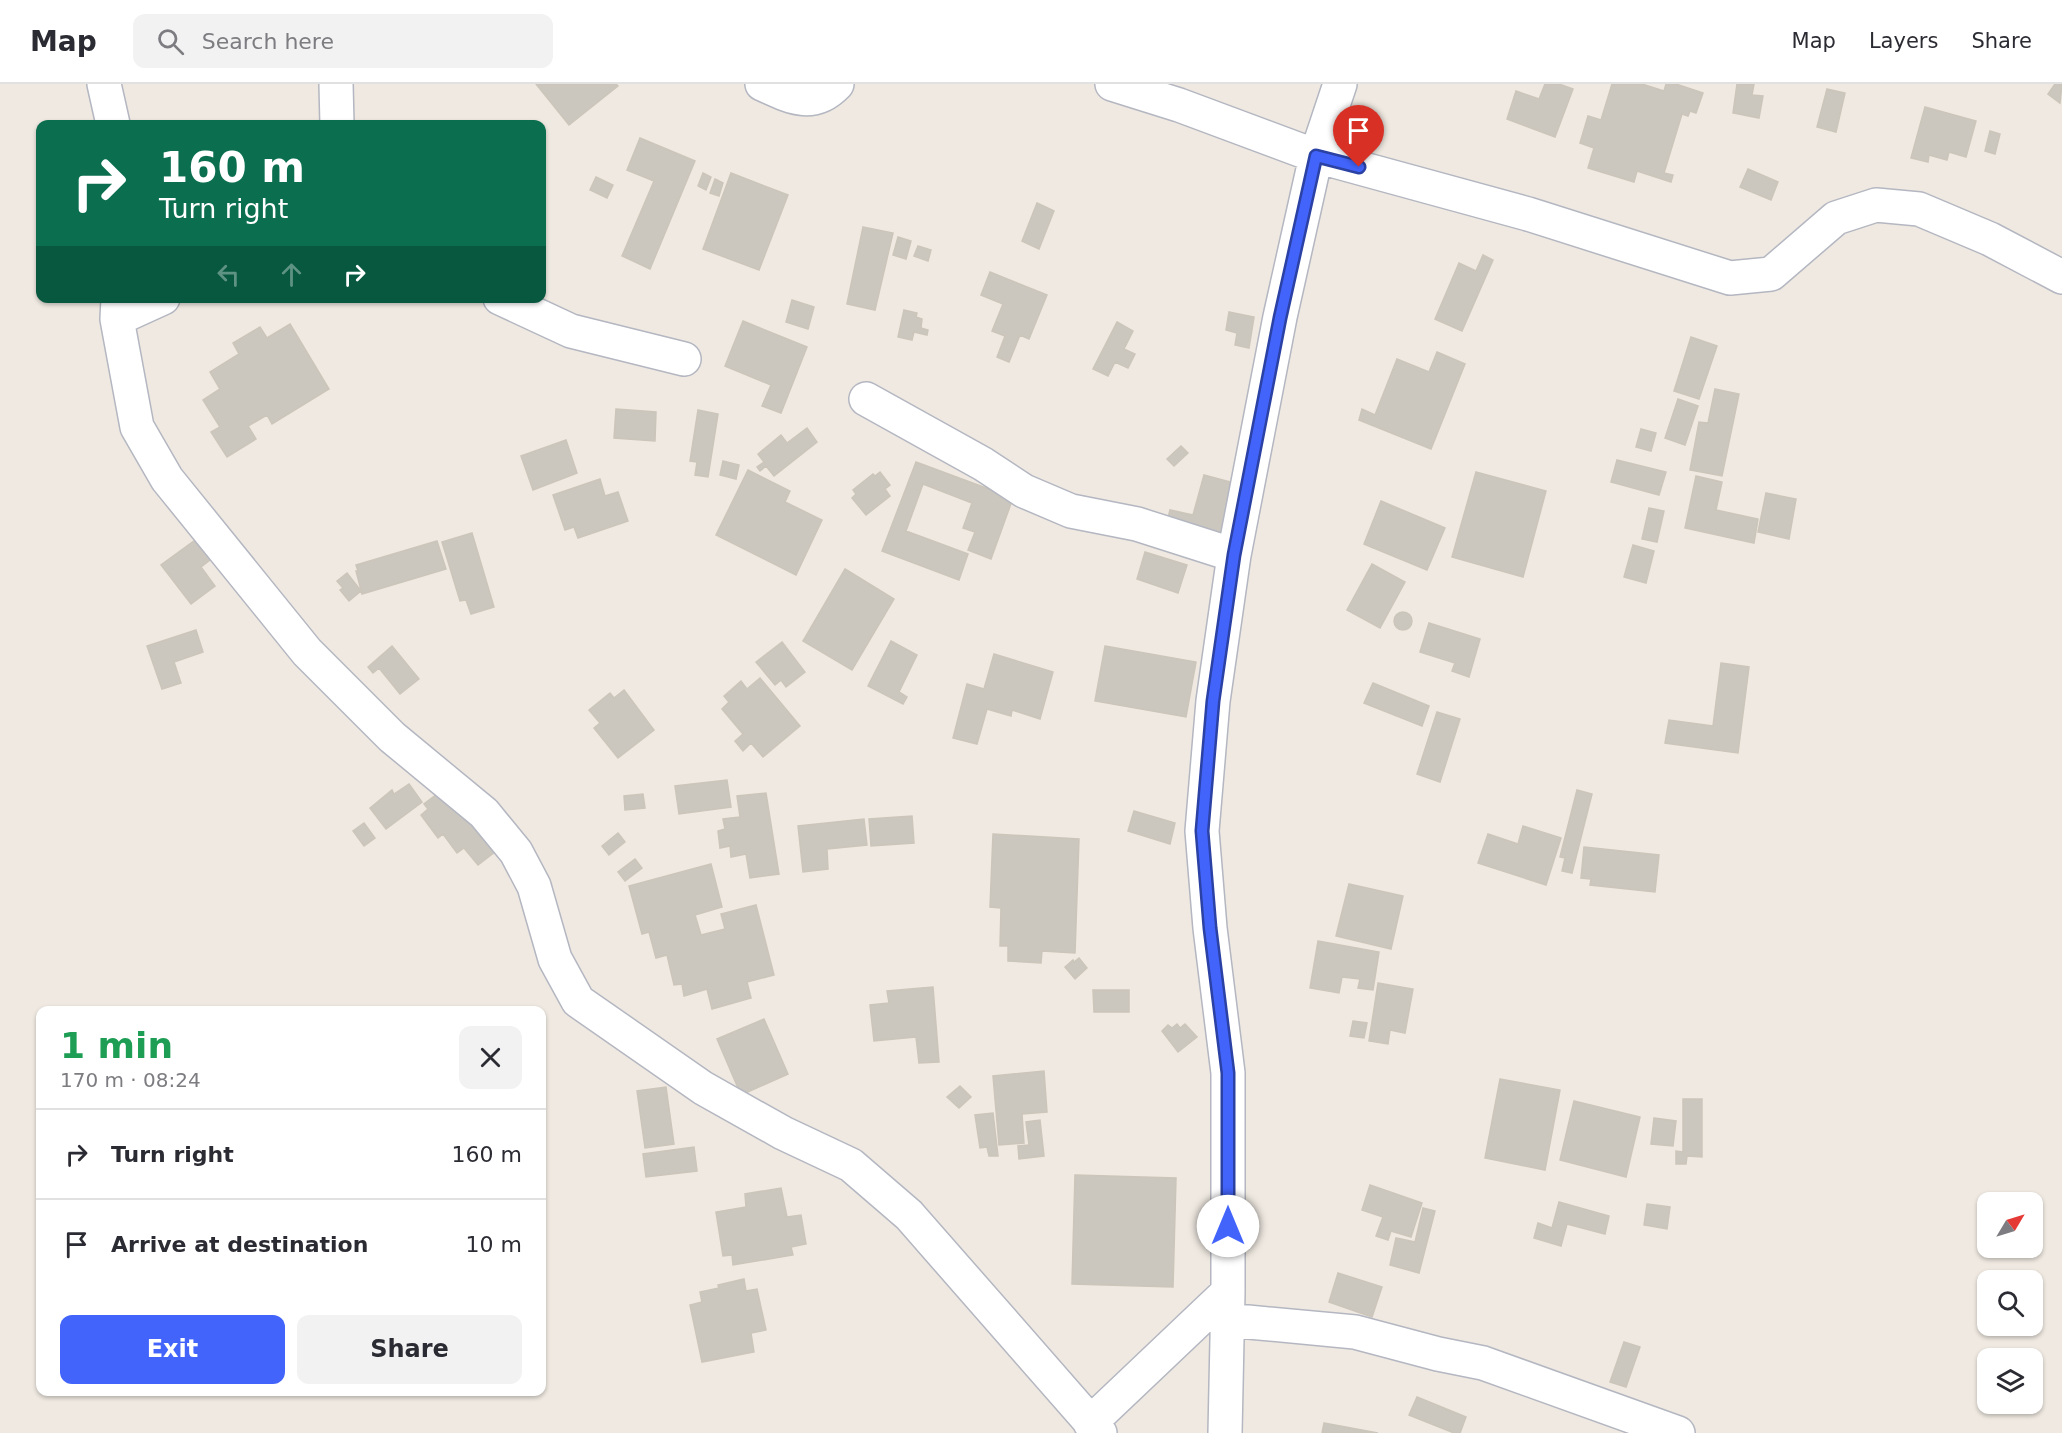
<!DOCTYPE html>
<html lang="en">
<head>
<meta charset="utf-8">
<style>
  :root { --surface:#fff; --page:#f2f2f3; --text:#2b2b33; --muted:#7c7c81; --line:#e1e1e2; --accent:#4264fb }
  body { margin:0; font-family:"DejaVu Sans",sans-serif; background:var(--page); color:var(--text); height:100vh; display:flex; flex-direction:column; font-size:22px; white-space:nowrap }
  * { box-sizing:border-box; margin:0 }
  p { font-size:20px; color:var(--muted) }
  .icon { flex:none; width:33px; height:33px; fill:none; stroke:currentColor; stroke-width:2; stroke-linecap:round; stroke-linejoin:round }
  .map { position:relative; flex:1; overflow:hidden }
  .side { position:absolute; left:36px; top:922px; width:510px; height:390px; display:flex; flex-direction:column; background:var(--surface); border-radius:12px; box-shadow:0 2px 4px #0004 }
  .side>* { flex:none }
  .top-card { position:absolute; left:36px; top:36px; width:510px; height:183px; border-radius:12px; box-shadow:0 2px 4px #0004; background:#0b6e4f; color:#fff; overflow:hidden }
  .needle { width:39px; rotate:52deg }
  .tools { position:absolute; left:1977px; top:1108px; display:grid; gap:12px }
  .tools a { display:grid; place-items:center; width:66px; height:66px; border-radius:12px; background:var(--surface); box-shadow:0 2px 4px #0004; font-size:30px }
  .pin { position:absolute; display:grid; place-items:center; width:51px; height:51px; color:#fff; margin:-62px -26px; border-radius:50% 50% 50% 0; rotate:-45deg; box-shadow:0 0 6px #0007 }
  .pin .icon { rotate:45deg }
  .me { position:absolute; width:66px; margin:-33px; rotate:0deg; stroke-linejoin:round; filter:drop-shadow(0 0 4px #0008) }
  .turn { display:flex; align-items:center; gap:21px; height:126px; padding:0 24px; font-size:27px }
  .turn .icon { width:78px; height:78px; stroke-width:2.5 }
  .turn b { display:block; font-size:42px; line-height:51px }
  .lanes { display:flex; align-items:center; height:57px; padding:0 24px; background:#0003; justify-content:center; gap:30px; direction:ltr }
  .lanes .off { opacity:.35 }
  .round { display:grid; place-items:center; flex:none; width:63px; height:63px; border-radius:12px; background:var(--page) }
  .headline { display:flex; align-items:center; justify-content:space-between; height:102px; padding:0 24px }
  h1 { font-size:36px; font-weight:600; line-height:45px; color:#1e9e55 }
  .cta { display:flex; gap:12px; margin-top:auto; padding:12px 24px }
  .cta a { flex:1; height:69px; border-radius:12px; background:var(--accent); color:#fff; font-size:24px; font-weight:600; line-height:69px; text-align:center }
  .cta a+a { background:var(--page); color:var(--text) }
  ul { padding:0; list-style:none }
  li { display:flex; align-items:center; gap:18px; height:90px; padding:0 24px; border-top:2px solid var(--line) }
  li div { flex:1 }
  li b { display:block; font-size:22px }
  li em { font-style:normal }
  header { display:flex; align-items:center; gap:36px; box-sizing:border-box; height:84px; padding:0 30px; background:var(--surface); border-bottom:2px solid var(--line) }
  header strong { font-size:28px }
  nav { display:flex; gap:33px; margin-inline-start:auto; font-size:21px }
  .search { width:420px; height:54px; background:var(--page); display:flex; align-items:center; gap:15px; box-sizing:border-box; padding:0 21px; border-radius:12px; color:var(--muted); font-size:22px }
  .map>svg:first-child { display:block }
  .building { fill:#cbc7bf; stroke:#cbc5ba; stroke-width:1.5 }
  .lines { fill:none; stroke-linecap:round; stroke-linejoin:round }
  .minor-casing { stroke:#b4b7c1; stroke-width:36 }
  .minor { stroke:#fff; stroke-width:33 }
  .route-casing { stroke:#2b41a3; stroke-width:15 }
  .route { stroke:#4264fb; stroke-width:10 }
</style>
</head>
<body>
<header>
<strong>Map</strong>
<div class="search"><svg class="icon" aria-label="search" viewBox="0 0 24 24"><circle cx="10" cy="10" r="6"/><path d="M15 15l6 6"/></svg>Search here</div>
<nav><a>Map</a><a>Layers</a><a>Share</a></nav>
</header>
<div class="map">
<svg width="2062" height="1349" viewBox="0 0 2062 1349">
  <rect width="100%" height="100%" fill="#efe9e1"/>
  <path class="building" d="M 536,0 L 616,0 L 618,2 L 569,41 Z
    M 1545,0 L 1559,0 L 1573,5 L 1555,53 L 1507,35 L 1516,7 L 1539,15 Z
    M 1612,0 L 1642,0 L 1664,7 L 1666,0 L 1676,0 L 1703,9 L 1696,29 L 1690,27 L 1688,32 L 1682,30 L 1664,89 L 1673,91 L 1671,98 L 1637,87 L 1634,98 L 1588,84 L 1594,64 L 1580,59 L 1588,32 L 1601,36 Z
    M 1737,0 L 1754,0 L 1752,11 L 1763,12 L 1759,34 L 1733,29 Z
    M 2055,0 L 2062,0 L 2060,19 L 2048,10 Z
    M 1827,5 L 1845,9 L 1836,48 L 1817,43 Z
    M 1925,23 L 1976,37 L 1966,73 L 1949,68 L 1947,76 L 1929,71 L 1928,78 L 1911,74 Z
    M 1990,47 L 2000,50 L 1995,70 L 1985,67 Z
    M 640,54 L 695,77 L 650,185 L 622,172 L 654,97 L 627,86 Z
    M 1748,85 L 1778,98 L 1771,116 L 1740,103 Z
    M 703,89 L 711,93 L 706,106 L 698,102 Z
    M 731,89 L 788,111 L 759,186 L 703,165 Z
    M 596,93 L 613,101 L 607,114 L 590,106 Z
    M 715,95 L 723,99 L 719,112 L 710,109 Z
    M 1037,119 L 1054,127 L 1039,165 L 1022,157 Z
    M 863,143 L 893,149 L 875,226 L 847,220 Z
    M 898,153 L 911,157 L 906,175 L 893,171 Z
    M 918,162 L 931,166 L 928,177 L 914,172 Z
    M 1483,171 L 1493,176 L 1462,247 L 1435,235 L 1459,179 L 1476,187 Z
    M 990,188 L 1047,211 L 1029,255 L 1020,251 L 1009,278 L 997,273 L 1005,252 L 992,247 L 1003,220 L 981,211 Z
    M 792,216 L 814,223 L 808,245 L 786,238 Z
    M 904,226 L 917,229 L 916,233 L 922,235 L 921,244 L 928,246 L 927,251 L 914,248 L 912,256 L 898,253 Z
    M 1229,228 L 1254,233 L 1249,264 L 1235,261 L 1237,249 L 1226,246 Z
    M 743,237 L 807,263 L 781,329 L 762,322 L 771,301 L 725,282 Z
    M 1117,238 L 1133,247 L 1124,265 L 1135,270 L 1128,284 L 1115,278 L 1108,292 L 1093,285 Z
    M 290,240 L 329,305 L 272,340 L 267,331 L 248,342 L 256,355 L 227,373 L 211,348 L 220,343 L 203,316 L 220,305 L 210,288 L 239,270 L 233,259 L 260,243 L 267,254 Z
    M 1691,253 L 1717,262 L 1699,315 L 1674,307 Z
    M 1437,268 L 1465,280 L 1431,365 L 1359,336 L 1362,325 L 1375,331 L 1397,275 L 1429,288 Z
    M 1715,305 L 1739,310 L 1722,392 L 1690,386 L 1699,338 L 1708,339 Z
    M 1678,315 L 1698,322 L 1685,361 L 1665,354 Z
    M 616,325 L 656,328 L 655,357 L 614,354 Z
    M 698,326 L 718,330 L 708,393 L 695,391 L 697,378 L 690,377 Z
    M 807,344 L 817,358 L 774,392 L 766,382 L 760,387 L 757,383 L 764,378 L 758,370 L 781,351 L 787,359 Z
    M 1641,345 L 1656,349 L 1651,367 L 1636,363 Z
    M 566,356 L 577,389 L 533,406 L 521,372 Z
    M 1181,362 L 1188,369 L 1174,382 L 1167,375 Z
    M 1617,376 L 1666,388 L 1659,411 L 1611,398 Z
    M 723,377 L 739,381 L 736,395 L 720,391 Z
    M 916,378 L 1013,414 L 991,475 L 968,466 L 975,448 L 963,444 L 972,419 L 923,400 L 906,447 L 968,470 L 959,496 L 882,467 Z
    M 748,386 L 790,407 L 785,418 L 822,436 L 796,491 L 716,451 Z
    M 880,388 L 890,401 L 885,405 L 890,412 L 866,431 L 852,414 L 856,410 L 853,406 L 873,390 L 875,392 Z
    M 1476,388 L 1546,407 L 1523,493 L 1452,473 Z
    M 1204,391 L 1238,400 L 1222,462 L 1165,446 L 1170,426 L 1193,431 Z
    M 1696,392 L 1722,398 L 1716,426 L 1758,435 L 1754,459 L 1685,444 Z
    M 600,395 L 605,412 L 618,408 L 628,437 L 578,454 L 574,443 L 565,446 L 553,411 Z
    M 1766,409 L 1796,415 L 1789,455 L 1758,448 Z
    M 1381,417 L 1445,444 L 1427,486 L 1364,460 Z
    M 1649,424 L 1664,427 L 1657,458 L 1642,455 Z
    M 209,446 L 223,466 L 201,483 L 215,502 L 191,520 L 161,481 Z
    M 472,449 L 494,523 L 471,530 L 466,516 L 460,517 L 442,458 Z
    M 437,457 L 446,485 L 362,510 L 356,487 L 358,487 L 356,481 Z
    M 1633,461 L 1654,467 L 1646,499 L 1624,493 Z
    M 1145,468 L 1187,481 L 1178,509 L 1137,495 Z
    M 1372,480 L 1405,498 L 1380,544 L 1347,526 Z
    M 845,485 L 894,515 L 852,586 L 803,557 Z
    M 347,489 L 361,507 L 349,517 L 340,506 L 343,504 L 337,497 Z
    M1394 537a9 9 0 1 1 18 0a9 9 0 1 1-18 0Z
    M 1429,539 L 1480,555 L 1469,593 L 1452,587 L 1455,579 L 1420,568 Z
    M 196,546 L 203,568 L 174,578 L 181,599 L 162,605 L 147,562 Z
    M 891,557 L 917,571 L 899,608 L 907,613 L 903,620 L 868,602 Z
    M 782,558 L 805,588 L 786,603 L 781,596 L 775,601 L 756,578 Z
    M 392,562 L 419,595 L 400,610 L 379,584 L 373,589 L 368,583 Z
    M 1105,562 L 1196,578 L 1186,633 L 1095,617 Z
    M 994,570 L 1053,588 L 1040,635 L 1012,626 L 1011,632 L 987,625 L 977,660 L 953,654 L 967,600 L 984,605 Z
    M 1721,579 L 1749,583 L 1738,669 L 1665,659 L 1669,636 L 1713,642 Z
    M 760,594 L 800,642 L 763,673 L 751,659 L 743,667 L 735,657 L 743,650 L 722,625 L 729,618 L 724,612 L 741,597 L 747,605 Z
    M 1373,599 L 1429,622 L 1422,642 L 1364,619 Z
    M 624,606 L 654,646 L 618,674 L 594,644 L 600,639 L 589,626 L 610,609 L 614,614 Z
    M 1437,628 L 1460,635 L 1440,698 L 1417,690 Z
    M 727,696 L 731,723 L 679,730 L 675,702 Z
    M 409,700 L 422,718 L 386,745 L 370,724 L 392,706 L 394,710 Z
    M 1577,706 L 1592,710 L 1572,789 L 1562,787 L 1565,774 L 1560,773 Z
    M 766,709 L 779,790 L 750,794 L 746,770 L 731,773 L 730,762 L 720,764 L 718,747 L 725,745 L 723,735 L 740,733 L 737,712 Z
    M 437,710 L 442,717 L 449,712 L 495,768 L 478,781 L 464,764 L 457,769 L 443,750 L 438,754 L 421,731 L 428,725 L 424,720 Z
    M 643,710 L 645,724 L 625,726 L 624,712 Z
    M 1134,727 L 1175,739 L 1170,760 L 1128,747 Z
    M 912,732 L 914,759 L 871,762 L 869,735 Z
    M 864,735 L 867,761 L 827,765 L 828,785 L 803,788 L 798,742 Z
    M 364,739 L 375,754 L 364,762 L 353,747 Z
    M 1523,742 L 1561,754 L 1546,801 L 1478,779 L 1488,750 L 1518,760 Z
    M 618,749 L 625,758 L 609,771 L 602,762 Z
    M 993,750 L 1079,755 L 1075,869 L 1042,867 L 1041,879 L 1008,877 L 1008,862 L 1000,862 L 1001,824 L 990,823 Z
    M 1584,763 L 1659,771 L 1655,808 L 1590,801 L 1591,795 L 1581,794 Z
    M 635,775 L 642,784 L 625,797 L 618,788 Z
    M 711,780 L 722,823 L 695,831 L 701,851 L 725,845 L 721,830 L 756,821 L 774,891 L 747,898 L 751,914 L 712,925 L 707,905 L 684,912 L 682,900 L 674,901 L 667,871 L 656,874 L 649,848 L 642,850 L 629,802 Z
    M 1349,800 L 1403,812 L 1391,865 L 1336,852 Z
    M 1318,857 L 1379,868 L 1373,906 L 1358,904 L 1360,895 L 1342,893 L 1339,909 L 1310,904 Z
    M 1079,874 L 1087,884 L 1075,895 L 1065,883 L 1073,876 L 1074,878 Z
    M 1378,899 L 1413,905 L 1405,949 L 1390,946 L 1388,960 L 1369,957 Z
    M 933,903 L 939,978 L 919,979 L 916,953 L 874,957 L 870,921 L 889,919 L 887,907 Z
    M 1093,906 L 1129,906 L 1129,928 L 1094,928 Z
    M 764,935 L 788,990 L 741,1011 L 717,955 Z
    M 1353,937 L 1367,939 L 1364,954 L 1350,952 Z
    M 1177,940 L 1180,944 L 1185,940 L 1197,953 L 1178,968 L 1162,947 L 1168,941 L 1172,944 Z
    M 1044,987 L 1047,1028 L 1022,1030 L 1024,1059 L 999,1061 L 993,992 Z
    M 1500,995 L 1560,1006 L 1545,1086 L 1485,1074 Z
    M 960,1002 L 971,1013 L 959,1024 L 947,1013 Z
    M 666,1003 L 674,1060 L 645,1064 L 637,1007 Z
    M 1683,1015 L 1702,1015 L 1702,1073 L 1687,1072 L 1686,1080 L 1676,1080 L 1676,1067 L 1683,1068 Z
    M 1574,1017 L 1640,1033 L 1626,1093 L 1560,1076 Z
    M 993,1029 L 998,1072 L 989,1072 L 987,1063 L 980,1064 L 975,1031 Z
    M 1654,1034 L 1676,1037 L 1673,1062 L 1651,1060 Z
    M 1040,1036 L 1044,1072 L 1019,1075 L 1018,1062 L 1029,1061 L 1026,1038 Z
    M 694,1063 L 697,1087 L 646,1093 L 643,1070 Z
    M 1075,1091 L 1176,1094 L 1173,1203 L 1072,1200 Z
    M 1370,1101 L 1422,1119 L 1411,1153 L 1391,1147 L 1388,1156 L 1376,1152 L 1383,1133 L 1362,1126 Z
    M 781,1104 L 787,1133 L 801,1131 L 806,1160 L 791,1163 L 793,1171 L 733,1181 L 732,1171 L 723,1172 L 716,1128 L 746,1123 L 745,1110 Z
    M 1559,1118 L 1609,1132 L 1605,1150 L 1567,1140 L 1561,1162 L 1534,1154 L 1538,1139 L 1552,1144 Z
    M 1647,1120 L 1670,1123 L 1667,1145 L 1644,1141 Z
    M 1423,1124 L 1435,1127 L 1419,1189 L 1390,1181 L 1396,1154 L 1415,1158 Z
    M 1338,1189 L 1382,1203 L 1372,1233 L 1329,1218 Z
    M 744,1195 L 746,1207 L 757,1205 L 766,1246 L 751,1249 L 754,1268 L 702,1278 L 690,1221 L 702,1218 L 700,1208 L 719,1204 L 718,1201 Z
    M 1624,1258 L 1640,1263 L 1626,1303 L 1610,1298 Z
    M 1417,1313 L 1466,1333 L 1460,1349 L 1454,1349 L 1409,1331 Z
    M 1324,1339 L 1378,1349 L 1322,1349 Z"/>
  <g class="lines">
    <g class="minor-casing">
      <path id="minor" d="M 104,0 L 113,40
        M 336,0 L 337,40
        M 762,0 C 789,12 812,26 837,0
        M 1112,0 L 1179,21 L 1316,72 L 1528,130 L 1730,194 L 1771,190 L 1836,134 L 1876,121 L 1919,125 L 1990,155 L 2062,193
        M 118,214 L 117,235 L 137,343 L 167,395 L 307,568 L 392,653 L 484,729 L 516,768 L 534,802 L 555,875 L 578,917 L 703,1004 L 783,1049 L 851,1081 L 909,1131 L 1100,1349
        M 500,214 L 571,247 L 684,275
        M 117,235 L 163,214
        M 866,315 L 983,380 L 1024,407 L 1071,427 L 1137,440 L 1234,471
        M 1227,1236 L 1355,1248 L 1438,1270 L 1483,1279 L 1678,1349
        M 1090,1339 L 1228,1208
        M 1225,1349 L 1228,1208 L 1228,989 L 1210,844 L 1202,747 L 1213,617 L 1234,471 L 1280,233 L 1316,72 L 1340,0"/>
    </g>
    <use href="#minor" class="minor"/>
  </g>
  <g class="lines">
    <g class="route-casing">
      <path id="route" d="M 1228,1142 L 1228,989 L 1210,844 L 1202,747 L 1213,617 L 1234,471 L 1280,234 L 1316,72 L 1359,83"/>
    </g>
    <use href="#route" class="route"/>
  </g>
</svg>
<div class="tools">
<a><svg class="needle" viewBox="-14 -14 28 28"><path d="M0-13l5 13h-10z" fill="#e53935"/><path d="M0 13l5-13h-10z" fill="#7c7c81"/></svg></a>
<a><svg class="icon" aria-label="search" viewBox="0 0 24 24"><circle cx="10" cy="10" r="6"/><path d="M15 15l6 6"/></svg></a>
<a><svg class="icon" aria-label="layers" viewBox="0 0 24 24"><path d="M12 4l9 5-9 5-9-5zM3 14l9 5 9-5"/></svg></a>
</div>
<div class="pin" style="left:1359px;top:83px;background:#d93025"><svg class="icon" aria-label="arrive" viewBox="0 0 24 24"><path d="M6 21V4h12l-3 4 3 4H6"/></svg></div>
<svg class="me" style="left:1228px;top:1142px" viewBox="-20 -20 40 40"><circle r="19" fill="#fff"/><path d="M0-13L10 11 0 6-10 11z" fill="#4264fb"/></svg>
<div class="top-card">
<div class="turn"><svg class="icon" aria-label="right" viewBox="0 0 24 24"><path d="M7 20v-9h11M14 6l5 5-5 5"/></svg><div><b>160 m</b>Turn right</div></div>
<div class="lanes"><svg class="icon off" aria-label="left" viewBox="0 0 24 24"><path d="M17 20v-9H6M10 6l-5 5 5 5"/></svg><svg class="icon off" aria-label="ahead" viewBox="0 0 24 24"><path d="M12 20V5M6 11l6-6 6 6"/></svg><svg class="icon" aria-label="right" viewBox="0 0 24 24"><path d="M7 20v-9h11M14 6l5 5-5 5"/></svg></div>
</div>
<section class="side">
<div class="headline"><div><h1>1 min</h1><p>170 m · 08:24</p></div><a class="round"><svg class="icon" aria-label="close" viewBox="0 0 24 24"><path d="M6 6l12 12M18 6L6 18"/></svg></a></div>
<ul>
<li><svg class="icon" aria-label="right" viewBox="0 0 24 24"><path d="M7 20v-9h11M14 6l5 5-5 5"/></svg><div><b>Turn right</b></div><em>160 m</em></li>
<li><svg class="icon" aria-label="arrive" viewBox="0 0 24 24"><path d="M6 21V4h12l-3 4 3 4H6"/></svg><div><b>Arrive at destination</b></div><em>10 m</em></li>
</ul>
<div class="cta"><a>Exit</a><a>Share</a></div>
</section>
</div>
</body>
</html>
